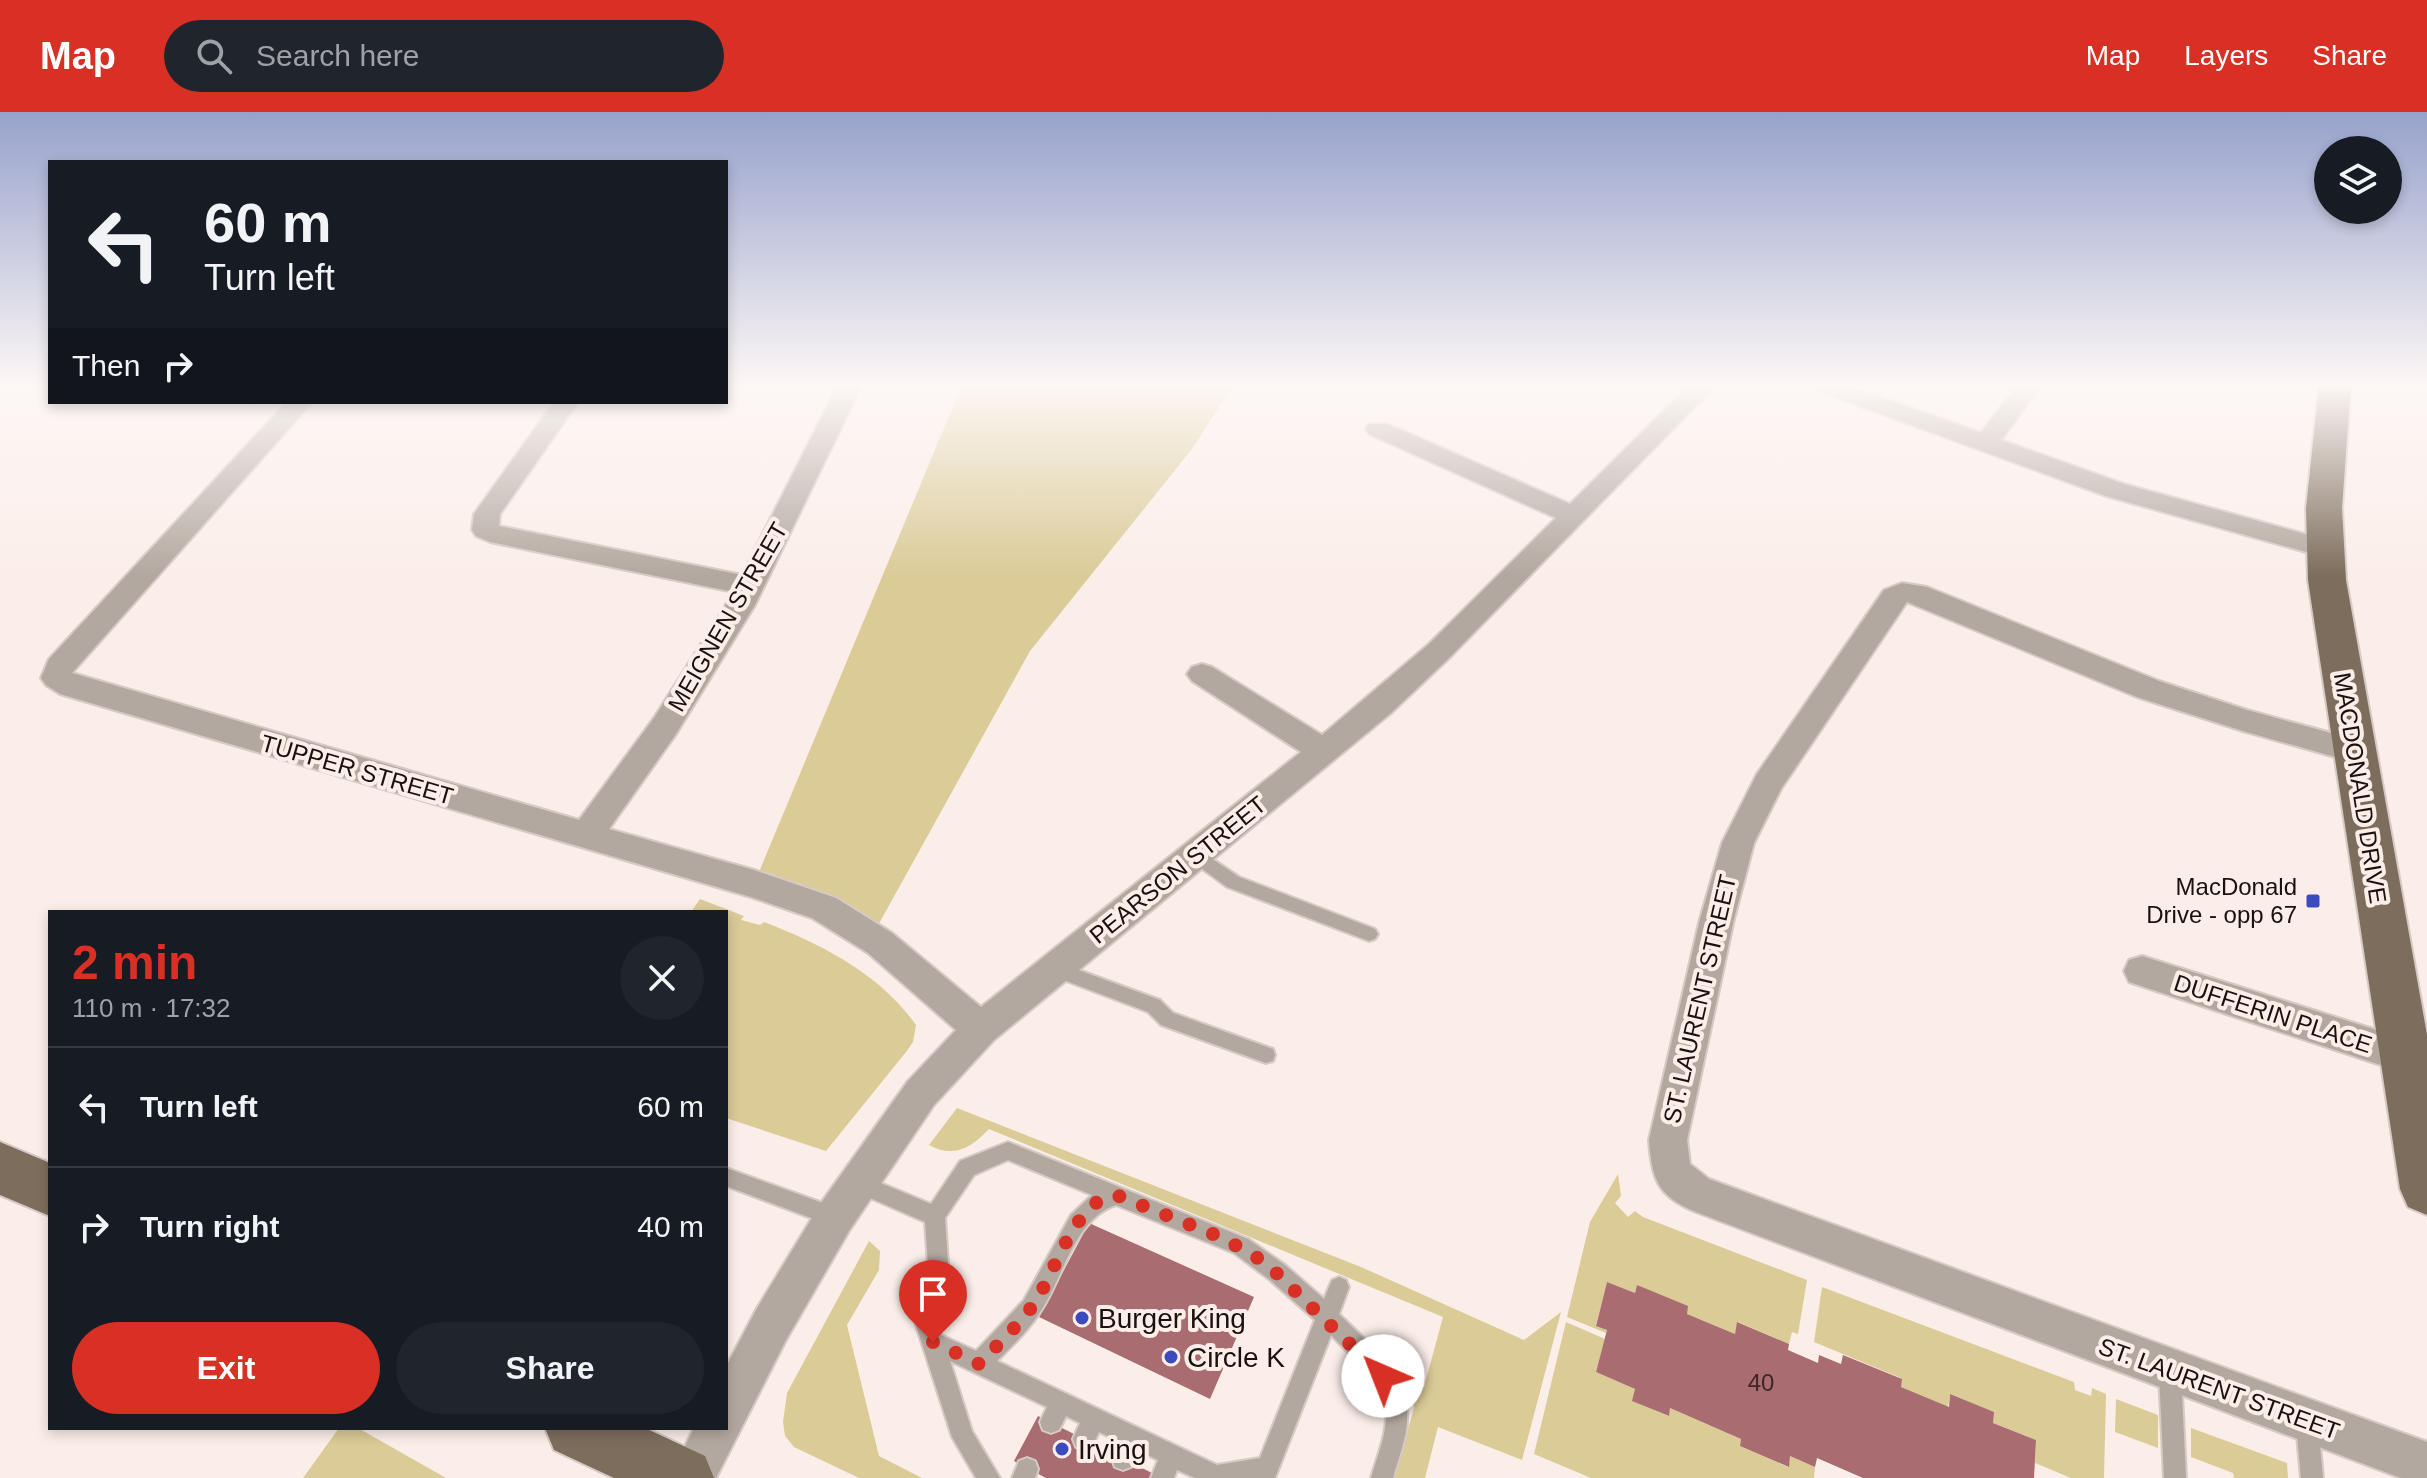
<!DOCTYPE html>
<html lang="en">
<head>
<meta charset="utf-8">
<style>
  :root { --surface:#171b24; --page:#20242c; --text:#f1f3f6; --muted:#9ea1a6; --line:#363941; --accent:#d93025 }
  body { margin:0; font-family:Arial,sans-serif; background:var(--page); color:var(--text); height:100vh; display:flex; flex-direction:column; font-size:30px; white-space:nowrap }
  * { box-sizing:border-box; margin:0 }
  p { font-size:26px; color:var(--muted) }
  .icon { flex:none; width:44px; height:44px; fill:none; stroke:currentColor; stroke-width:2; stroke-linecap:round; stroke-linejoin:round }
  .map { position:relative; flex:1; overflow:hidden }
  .details { position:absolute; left:48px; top:798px; width:680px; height:520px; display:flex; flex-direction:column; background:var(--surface); border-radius:0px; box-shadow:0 4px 12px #0003 }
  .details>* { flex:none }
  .banner { position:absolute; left:48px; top:48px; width:680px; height:244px; border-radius:0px; box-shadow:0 4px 12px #0003; background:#171b24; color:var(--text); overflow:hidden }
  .tools { position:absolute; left:2314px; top:24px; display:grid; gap:16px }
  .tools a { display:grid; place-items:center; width:88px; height:88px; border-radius:50%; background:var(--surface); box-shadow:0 4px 12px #0003; font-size:40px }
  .pin { position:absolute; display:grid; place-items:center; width:68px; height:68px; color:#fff; margin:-82px -34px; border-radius:50% 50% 50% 0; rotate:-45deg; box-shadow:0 0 8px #0007 }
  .pin .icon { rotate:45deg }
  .me { position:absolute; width:88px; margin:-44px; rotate:316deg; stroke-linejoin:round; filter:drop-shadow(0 0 6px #0008) }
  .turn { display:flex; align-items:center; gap:28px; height:168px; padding:0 24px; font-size:36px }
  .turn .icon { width:104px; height:104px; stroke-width:2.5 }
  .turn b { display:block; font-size:56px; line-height:68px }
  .then { display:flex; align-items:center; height:76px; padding:0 24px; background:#0003; gap:16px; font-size:30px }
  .round { display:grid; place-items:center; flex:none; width:84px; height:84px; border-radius:42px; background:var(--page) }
  .overview { display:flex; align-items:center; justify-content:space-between; height:136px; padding:0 24px }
  h1 { font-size:48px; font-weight:800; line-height:60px; color:var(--accent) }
  .cta { display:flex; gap:16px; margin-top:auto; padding:16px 24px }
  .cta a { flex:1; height:92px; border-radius:48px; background:var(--accent); color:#fff; font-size:32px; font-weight:800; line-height:92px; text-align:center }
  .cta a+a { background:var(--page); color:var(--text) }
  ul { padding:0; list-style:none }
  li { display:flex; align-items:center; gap:24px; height:120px; padding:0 24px; border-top:2px solid var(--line) }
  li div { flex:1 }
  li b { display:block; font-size:30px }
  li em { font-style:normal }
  header { display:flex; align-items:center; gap:48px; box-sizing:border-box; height:112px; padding:0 40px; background:var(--accent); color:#fff }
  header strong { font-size:38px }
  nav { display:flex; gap:44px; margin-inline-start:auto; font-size:28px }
  .search { width:560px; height:72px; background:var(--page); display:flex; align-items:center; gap:20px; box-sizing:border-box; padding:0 28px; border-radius:44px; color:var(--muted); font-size:30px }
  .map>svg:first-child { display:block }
  .green { fill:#dacb97 }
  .building { fill:#a96c70 }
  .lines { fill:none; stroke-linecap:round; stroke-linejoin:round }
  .service-casing { stroke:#d7cac6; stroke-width:4 }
  .minor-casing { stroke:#d7cac6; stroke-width:4 }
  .primary-casing { stroke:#d7cac6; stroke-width:4 }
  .service { fill:#b2a89f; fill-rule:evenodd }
  .minor { fill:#b2a89f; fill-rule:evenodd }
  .primary { fill:#7d6d5c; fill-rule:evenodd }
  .route { stroke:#d93025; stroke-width:14; stroke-dasharray:0 25.2 }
  .poi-dot { fill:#3b4bbe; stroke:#fbeee9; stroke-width:3 }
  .labels { text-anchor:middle; stroke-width:8; stroke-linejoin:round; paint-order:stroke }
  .street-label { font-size:24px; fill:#1a100c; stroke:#fbeee9 }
  .poi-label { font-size:24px; fill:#1a100c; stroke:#fbeee9; text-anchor:end }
  .near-number-label { font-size:24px; fill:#3e2725 }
  .near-poi-label { font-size:28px; fill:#1a100c; stroke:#fbeee9; text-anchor:start }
</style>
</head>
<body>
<header>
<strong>Map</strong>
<div class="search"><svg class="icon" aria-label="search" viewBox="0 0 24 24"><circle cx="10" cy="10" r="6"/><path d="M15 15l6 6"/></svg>Search here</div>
<nav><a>Map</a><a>Layers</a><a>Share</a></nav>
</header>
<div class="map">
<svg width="2427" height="1366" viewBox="0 0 2427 1366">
  <rect width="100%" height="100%" fill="#fbeee9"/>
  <path class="green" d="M 962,273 L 1233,273 L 1192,337 L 1030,539 L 871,826 L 754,772 Z
    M 700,787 L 744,804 L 741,808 L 760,813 L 764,810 C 821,832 879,861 916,913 L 913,930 L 906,940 L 826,1039 L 726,1006 L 726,800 L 691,800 Z
    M 957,996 L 1361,1155 L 1524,1228 L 1561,1200 L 1522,1348 L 1438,1315 L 1425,1366 L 1394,1366 L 1414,1296 L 1412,1283 L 1401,1267 L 1424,1275 L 1443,1205 L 989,1017 C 972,1035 954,1047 929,1033 Z
    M 1618,1062 L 1621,1084 L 1615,1091 L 1628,1105 L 1635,1099 L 1643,1105 L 1807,1168 L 1798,1222 L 1792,1220 L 1789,1232 L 1738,1210 L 1735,1222 L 1687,1202 L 1637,1173 L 1635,1181 L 1607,1170 L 1596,1213 L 1607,1218 L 1606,1221 L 1567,1205 L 1590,1110 Z
    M 869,1129 L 880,1139 L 879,1158 L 847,1213 L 879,1344 L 922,1366 L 859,1366 L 794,1335 L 785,1324 L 783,1310 L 787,1281 Z
    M 1822,1175 L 2074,1270 L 2075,1278 L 2091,1284 L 2092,1276 L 2106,1282 L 2104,1366 L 2071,1366 L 2035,1351 L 2036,1328 L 1993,1311 L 1993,1300 L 1950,1282 L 1948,1295 L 1901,1275 L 1901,1266 L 1814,1230 Z
    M 1566,1210 L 1605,1227 L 1596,1260 L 1635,1277 L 1633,1289 L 1668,1304 L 1670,1296 L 1741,1327 L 1740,1334 L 1788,1355 L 1790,1344 L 1815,1355 L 1814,1366 L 1591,1366 L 1534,1342 Z
    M 2116,1287 L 2158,1303 L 2158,1336 L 2115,1320 Z
    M 339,1316 L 358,1316 L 446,1366 L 303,1366 Z
    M 2191,1316 L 2287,1351 L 2288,1366 L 2234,1366 L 2233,1361 L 2191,1345 Z"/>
  <path class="building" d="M 1089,1111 L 1254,1185 L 1210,1287 L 1039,1205 Z
    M 1607,1170 L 1635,1181 L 1637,1173 L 1688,1194 L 1687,1202 L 1735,1222 L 1737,1210 L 1789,1232 L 1788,1238 L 1818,1251 L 1819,1243 L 1841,1252 L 1843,1243 L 1902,1267 L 1901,1275 L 1949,1295 L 1950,1282 L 1994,1300 L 1993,1311 L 2036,1328 L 2034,1366 L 1863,1366 L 1817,1346 L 1815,1355 L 1790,1344 L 1789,1355 L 1740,1334 L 1741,1327 L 1670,1296 L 1669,1304 L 1632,1289 L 1635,1277 L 1596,1260 L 1607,1218 L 1596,1214 Z
    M 1038,1304 L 1162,1366 L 1046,1366 L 1014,1349 Z"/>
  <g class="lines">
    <g class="service-casing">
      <path id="service" d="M 1196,736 L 1239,765 L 1375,817 L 1378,822 L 1375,827 L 1369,829 L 1227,775 L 1190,748 L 1188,743 L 1190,738 Z
        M 1054,849 L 1160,888 L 1173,901 L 1273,937 L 1275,943 L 1273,949 L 1266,951 L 1161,913 L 1148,900 L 1048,862 L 1045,857 L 1048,852 Z
        M 1008,1030 L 1248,1127 L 1285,1153 L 1324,1187 L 1332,1168 L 1339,1165 L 1346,1168 L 1349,1175 L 1339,1202 C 1364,1227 1405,1260 1407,1298 C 1409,1321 1399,1344 1393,1366 L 1371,1366 C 1377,1344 1390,1316 1385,1292 C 1379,1269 1347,1240 1331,1223 L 1275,1366 L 1195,1366 L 1177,1358 L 1174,1366 L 1151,1366 L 1158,1348 L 1139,1339 L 1131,1355 L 1123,1358 L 1115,1355 L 1112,1347 L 1120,1330 L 1099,1320 L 1092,1335 L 1084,1338 L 1076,1335 L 1073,1327 L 1080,1311 L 1066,1304 L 1059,1318 L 1051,1321 L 1043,1318 L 1040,1310 L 1047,1295 L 950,1249 L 972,1319 L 1000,1366 L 976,1366 L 952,1325 L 916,1213 L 917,1193 L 929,1166 L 925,1110 L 852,1078 L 849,1071 L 852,1064 L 859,1062 L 931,1092 L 960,1049 ZM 1008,1048 L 1092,1083 L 1071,1103 L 1024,1188 L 976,1239 L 941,1223 L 938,1213 L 939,1193 L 949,1166 L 945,1106 L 974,1063 ZM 1116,1093 L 1234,1141 L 1270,1168 L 1315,1208 L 1260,1346 L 1217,1353 L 997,1249 C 1013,1233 1030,1217 1042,1197 C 1063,1165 1075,1106 1116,1093 Z
        M 726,1056 L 842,1098 L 845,1105 L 842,1112 L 835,1115 L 726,1074 Z
        M 2170,1250 L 2178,1253 L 2181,1261 L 2186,1366 L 2164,1366 L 2159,1261 L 2162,1253 Z
        M 2307,1301 L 2315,1304 L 2318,1312 L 2323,1366 L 2301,1366 L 2296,1312 L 2299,1304 Z
        M 1027,1346 L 1035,1349 L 1038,1357 L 1035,1366 L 1012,1366 L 1019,1349 Z"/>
    </g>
    <g class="minor-casing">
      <path id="minor" d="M 838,273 L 862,273 L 755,493 L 676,622 L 609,717 L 754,758 L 836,786 L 892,821 L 981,895 L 1301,640 L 1192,569 L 1187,562 L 1192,555 L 1202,552 L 1212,555 L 1322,623 L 1429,532 L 1556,406 L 1369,322 L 1366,317 L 1369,312 L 1387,312 L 1570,392 L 1690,273 L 1716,273 L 1449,546 L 1391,601 L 994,928 L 934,993 L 849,1119 L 786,1228 L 716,1366 L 669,1366 L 694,1316 L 726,1316 L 726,1255 L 756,1198 L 821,1091 L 908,969 L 956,918 L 868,841 L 812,806 L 751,785 L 60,582 L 46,573 L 41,566 L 49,547 L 287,290 L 312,290 L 72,561 L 579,708 L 654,606 L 734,480 L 490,430 L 476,424 L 472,418 L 474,402 L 554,290 L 578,290 L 500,402 L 499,414 L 742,463 Z
        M 1812,273 L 1847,273 L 1981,321 L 2018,273 L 2042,273 L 2001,328 L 2124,372 L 2334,430 L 2338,436 L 2334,442 L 2324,445 L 2106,384 L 1816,278 Z
        M 1902,471 L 1927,475 L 2159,569 L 2247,598 L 2364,630 L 2369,638 L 2364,646 L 2353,650 L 2243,619 L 2137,585 L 1907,490 L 1781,677 L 1754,731 L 1734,807 L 1687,1028 L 1690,1052 L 1709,1067 L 2427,1330 L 2427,1366 L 2401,1366 L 1696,1100 C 1657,1084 1652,1067 1649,1028 L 1700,807 L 1722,731 L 1757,662 L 1884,478 Z
        M 2142,844 L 2405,927 L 2418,932 L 2424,944 L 2418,956 L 2405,961 L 2129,870 L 2124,859 L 2129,848 Z"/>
    </g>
    <g class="primary-casing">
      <path id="primary" d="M 2319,273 L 2351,273 L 2342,396 L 2346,468 L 2427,923 L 2427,1103 L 2408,1095 L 2400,1077 L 2308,468 L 2306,396 Z
        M 0,1030 L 50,1051 L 50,1104 L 0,1083 Z
        M 545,1316 L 645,1316 L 705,1344 L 714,1366 L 614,1366 L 554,1338 Z"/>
    </g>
    <use href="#service" class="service"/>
    <use href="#minor" class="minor"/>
    <use href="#primary" class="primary"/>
  </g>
  <linearGradient id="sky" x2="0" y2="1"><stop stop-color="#97a2cc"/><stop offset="0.59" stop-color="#fdf7f5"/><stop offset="1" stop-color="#fdf7f5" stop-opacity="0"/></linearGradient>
  <rect width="2427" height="464" fill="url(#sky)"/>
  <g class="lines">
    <path class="route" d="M 933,1230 L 979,1252 C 998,1232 1022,1211 1037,1187 C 1056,1157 1077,1086 1116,1083 L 1223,1126 L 1266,1151 L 1383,1264"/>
  </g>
  <g class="poi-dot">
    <rect x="2305" y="781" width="16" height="16" rx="4"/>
    <circle cx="1082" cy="1206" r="8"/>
    <circle cx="1171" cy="1245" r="8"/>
    <circle cx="1062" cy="1337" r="8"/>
  </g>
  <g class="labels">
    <g class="street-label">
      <text transform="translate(728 505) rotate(-60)" y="8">MEIGNEN STREET</text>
      <text transform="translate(357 658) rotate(16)" y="8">TUPPER STREET</text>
      <text transform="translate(2360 676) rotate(81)" y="8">MACDONALD DRIVE</text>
      <text transform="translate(1178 758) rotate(-39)" y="8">PEARSON STREET</text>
      <text transform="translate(1700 887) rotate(-77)" y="8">ST. LAURENT STREET</text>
      <text transform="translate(2273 902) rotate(18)" y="8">DUFFERIN PLACE</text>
      <text transform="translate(2219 1277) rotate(20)" y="8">ST. LAURENT STREET</text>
    </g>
    <g class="poi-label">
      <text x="2297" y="783">MacDonald<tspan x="2297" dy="28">Drive - opp 67</tspan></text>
    </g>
    <g class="near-number-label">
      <text x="1761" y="1279">40</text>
    </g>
    <g class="near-poi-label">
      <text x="1098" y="1216">Burger King</text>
      <text x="1187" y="1255">Circle K</text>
      <text x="1078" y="1347">Irving</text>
    </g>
  </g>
</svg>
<div class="tools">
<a><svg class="icon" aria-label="layers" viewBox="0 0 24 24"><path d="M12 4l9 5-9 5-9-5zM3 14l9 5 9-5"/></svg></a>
</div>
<div class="pin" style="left:933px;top:1230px;background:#d93025"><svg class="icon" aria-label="arrive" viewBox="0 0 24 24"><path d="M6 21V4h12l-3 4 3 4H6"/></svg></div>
<svg class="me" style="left:1383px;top:1264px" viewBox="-20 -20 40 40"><circle r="19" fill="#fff"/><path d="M0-13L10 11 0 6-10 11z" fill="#d93025"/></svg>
<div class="banner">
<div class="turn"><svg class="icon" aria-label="left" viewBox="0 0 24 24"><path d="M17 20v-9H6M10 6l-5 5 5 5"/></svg><div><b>60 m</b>Turn left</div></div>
<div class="then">Then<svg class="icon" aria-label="right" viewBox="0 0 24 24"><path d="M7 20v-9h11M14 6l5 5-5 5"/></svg></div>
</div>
<section class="details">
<div class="overview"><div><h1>2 min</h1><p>110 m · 17:32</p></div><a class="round"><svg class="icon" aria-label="close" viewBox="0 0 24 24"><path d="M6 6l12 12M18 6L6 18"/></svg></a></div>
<ul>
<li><svg class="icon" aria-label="left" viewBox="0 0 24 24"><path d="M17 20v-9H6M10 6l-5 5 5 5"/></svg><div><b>Turn left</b></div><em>60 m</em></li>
<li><svg class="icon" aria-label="right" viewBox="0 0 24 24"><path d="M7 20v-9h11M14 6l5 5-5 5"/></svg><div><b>Turn right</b></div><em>40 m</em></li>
</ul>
<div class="cta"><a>Exit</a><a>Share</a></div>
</section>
</div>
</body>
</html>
